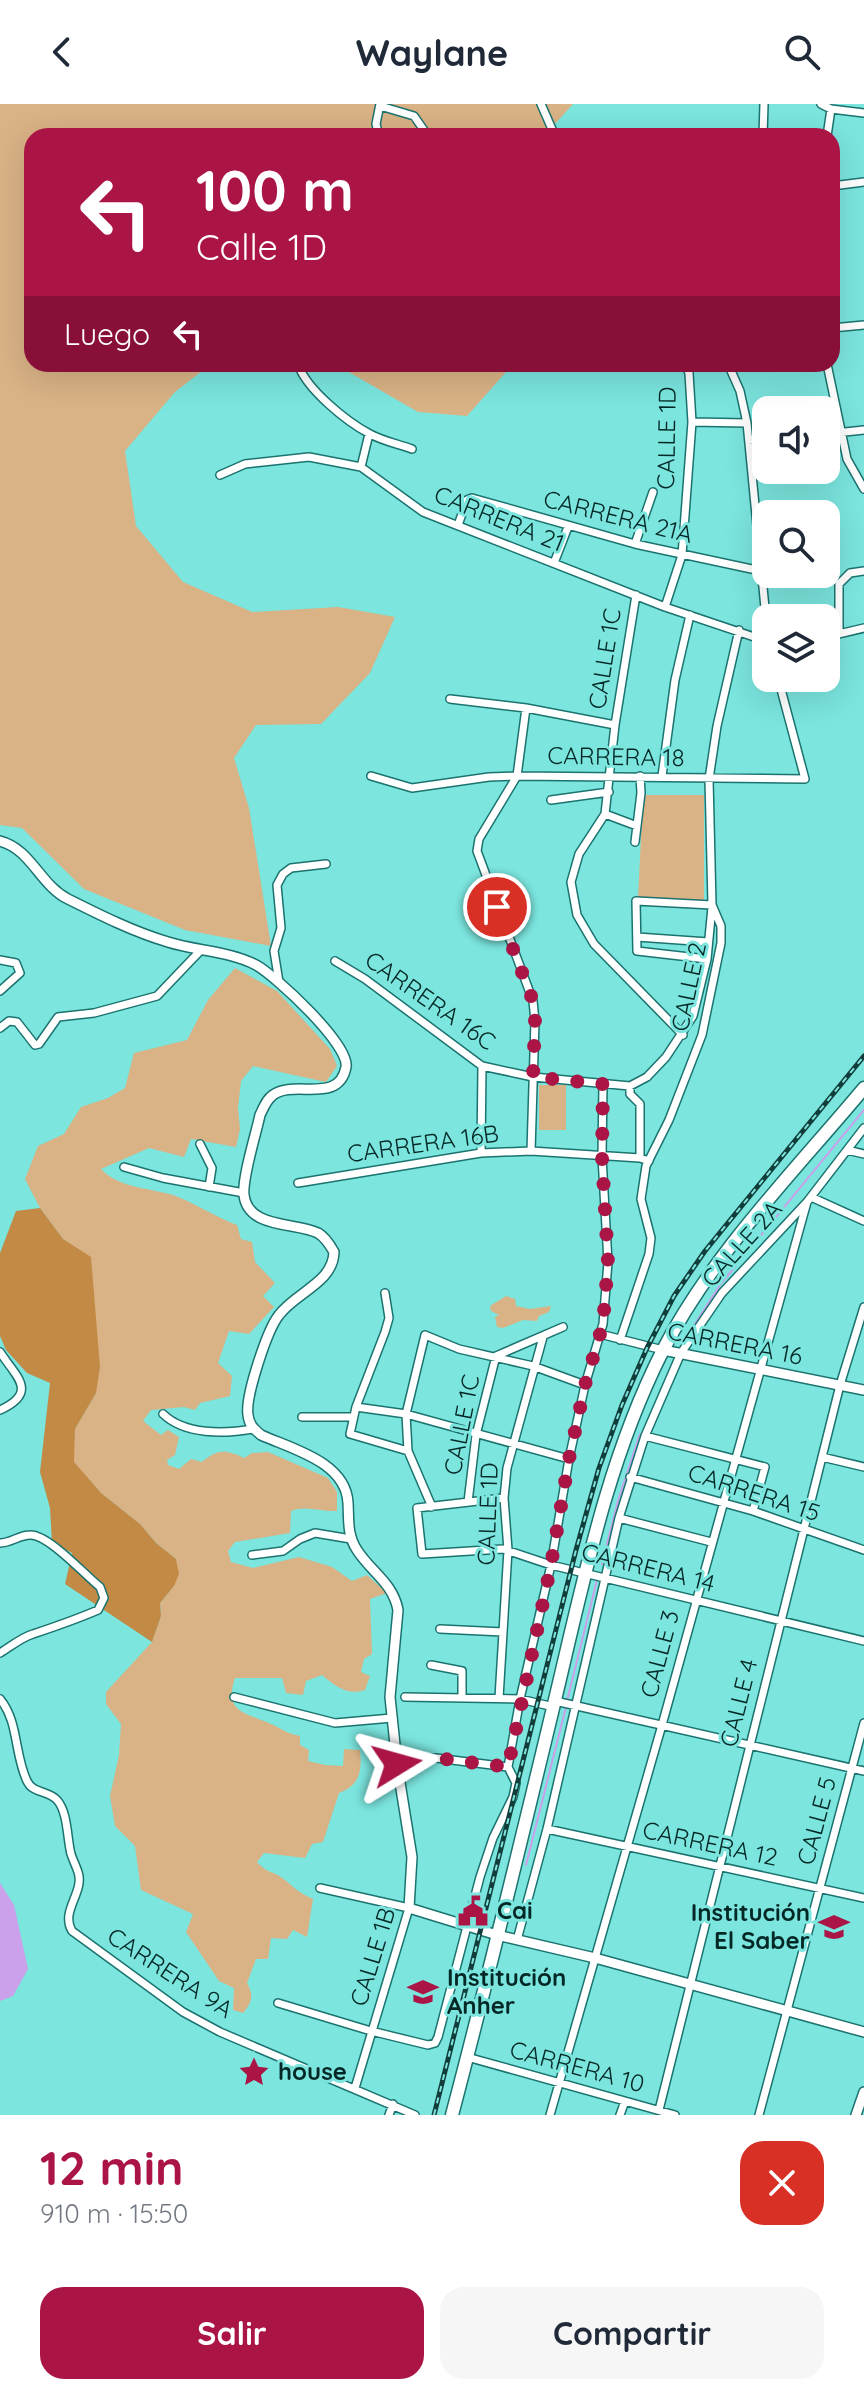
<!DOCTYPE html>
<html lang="es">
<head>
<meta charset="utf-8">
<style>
  :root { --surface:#fff; --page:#f6f6f7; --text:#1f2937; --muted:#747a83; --accent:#aa1546 }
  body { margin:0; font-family:Quicksand,sans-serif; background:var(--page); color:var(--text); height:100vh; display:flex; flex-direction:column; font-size:30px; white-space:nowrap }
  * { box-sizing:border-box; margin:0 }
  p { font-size:26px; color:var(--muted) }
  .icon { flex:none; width:44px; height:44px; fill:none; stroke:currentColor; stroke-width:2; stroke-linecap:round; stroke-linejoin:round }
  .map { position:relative; height:2011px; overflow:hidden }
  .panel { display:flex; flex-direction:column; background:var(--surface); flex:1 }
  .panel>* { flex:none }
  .top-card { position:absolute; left:24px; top:24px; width:816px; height:244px; border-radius:24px; box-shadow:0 8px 32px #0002; background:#aa1546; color:#fff; overflow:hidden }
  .controls { position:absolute; left:752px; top:292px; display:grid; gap:16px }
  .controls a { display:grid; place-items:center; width:88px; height:88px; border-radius:16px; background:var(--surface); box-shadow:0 8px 32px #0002; font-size:40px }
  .pin { position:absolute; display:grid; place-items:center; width:68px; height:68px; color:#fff; margin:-34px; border:4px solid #fff; border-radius:50%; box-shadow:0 2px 8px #0007 }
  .me { position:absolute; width:88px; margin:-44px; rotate:82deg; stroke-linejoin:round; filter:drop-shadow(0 0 6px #0008) }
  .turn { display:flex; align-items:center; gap:28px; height:168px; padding:0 40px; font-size:36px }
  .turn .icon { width:104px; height:104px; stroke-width:2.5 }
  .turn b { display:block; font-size:56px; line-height:68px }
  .then { display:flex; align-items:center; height:76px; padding:0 40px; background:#0003; gap:16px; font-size:30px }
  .round { display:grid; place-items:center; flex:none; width:84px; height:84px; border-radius:24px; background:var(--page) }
  .head { display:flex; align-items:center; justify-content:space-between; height:136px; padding:0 40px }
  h1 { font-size:48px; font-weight:700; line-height:60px; color:var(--accent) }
  .button { display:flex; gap:16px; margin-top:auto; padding:16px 40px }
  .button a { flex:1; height:92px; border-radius:24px; background:var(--accent); color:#fff; font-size:32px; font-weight:700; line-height:92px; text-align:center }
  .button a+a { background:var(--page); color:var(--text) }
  header { display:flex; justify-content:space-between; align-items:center; height:104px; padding:0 40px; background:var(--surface); font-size:36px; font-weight:700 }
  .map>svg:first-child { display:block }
  .green { fill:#d9b285 }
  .forest { fill:#c38a45 }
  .water { fill:#caa1ea }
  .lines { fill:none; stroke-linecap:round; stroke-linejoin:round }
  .stream { stroke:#caa1ea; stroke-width:2 }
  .minor-casing { stroke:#1b736f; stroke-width:10 }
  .tertiary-casing { stroke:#1b736f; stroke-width:12 }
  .primary-casing { stroke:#1b736f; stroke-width:15 }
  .minor { stroke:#fff; stroke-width:7 }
  .tertiary { stroke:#fff; stroke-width:9 }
  .primary { stroke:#fff; stroke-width:12 }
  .rail-casing { stroke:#113d3b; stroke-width:5 }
  .rail { stroke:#7be5de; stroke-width:2; stroke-dasharray:6; stroke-linecap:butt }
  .route { stroke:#aa1546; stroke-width:14; stroke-dasharray:0 25.2 }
  .labels { text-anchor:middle; stroke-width:6; stroke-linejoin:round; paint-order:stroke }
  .street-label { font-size:24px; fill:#042826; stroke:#7be5de }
  .poi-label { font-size:24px; font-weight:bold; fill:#042826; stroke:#7be5de; text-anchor:start }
</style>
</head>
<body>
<header><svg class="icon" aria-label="back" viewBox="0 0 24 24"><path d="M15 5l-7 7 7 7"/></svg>Waylane<svg class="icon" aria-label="search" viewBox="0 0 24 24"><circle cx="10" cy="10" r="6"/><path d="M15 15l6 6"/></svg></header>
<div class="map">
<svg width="864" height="2011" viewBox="0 0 864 2011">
  <rect width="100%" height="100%" fill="#7be5de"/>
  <path class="green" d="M 0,0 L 573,0 L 544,32 L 32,32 L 32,260 L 211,260 L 175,288 L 125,347 L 136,422 L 183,478 L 252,508 L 338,503 L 395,513 L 370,569 L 321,620 L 256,621 L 234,654 L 249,704 L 271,842 L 185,826 L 84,785 L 22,724 L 0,721 Z
    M 335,260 L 513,260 L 467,312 L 418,308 Z
    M 643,691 L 704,691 L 704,796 L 638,795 Z
    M 235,864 L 277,887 L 330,945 L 337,962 L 326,978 L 253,962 L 241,977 L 238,1004 L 240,1025 L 236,1043 L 191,1035 L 184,1053 L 149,1044 L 101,1065 C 118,1084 150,1084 173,1091 C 195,1099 215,1113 237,1121 L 241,1135 L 252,1138 L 255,1158 L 275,1179 L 263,1192 L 274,1203 L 249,1230 L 229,1227 L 218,1259 L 232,1272 L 230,1292 L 200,1299 L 195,1306 L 184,1303 L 151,1306 L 143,1317 L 161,1331 L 168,1326 L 179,1333 L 175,1351 L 167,1356 L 168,1361 L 179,1365 L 191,1355 L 202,1358 C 217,1345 226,1345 244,1354 L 252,1349 L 268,1348 L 328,1374 L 337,1388 L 337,1407 C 321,1408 306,1401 291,1407 L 290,1429 L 235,1438 L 228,1447 L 231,1458 L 253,1464 L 299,1453 L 332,1463 L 352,1477 L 367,1471 L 387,1489 L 370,1495 L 372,1550 L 364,1555 L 361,1568 L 370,1572 L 365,1586 C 348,1592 335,1582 322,1571 L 306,1577 L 303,1591 L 286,1589 L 282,1574 L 235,1574 C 223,1609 247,1609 271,1620 C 282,1625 288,1630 300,1632 L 300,1641 L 309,1646 L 308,1657 L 325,1661 L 343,1662 L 344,1645 L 360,1646 C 362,1668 360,1681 339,1689 L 323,1738 L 312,1740 L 305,1754 L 264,1749 L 257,1758 C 267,1770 275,1767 285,1776 C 297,1786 298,1788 313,1795 L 307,1833 L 293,1826 L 287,1835 L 271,1834 L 268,1855 L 256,1855 L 247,1879 C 254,1891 252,1899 243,1909 L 233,1906 L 234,1884 L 219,1877 L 186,1828 L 193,1810 L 141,1786 L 135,1742 L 115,1722 L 110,1692 L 119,1651 L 121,1620 L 106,1600 L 106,1588 L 152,1538 L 161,1512 L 160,1499 L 174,1482 L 176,1455 L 156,1439 L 140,1420 L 101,1389 L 73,1358 L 75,1325 L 96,1289 L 91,1154 L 63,1135 L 40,1104 L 25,1075 L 38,1042 L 64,1030 L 81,1003 L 108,994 L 125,984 L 134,949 L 187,936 L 208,896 Z
    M 539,981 L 566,981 L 566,1026 L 539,1026 Z
    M 506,1192 L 515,1195 L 516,1202 L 530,1205 L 551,1202 L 549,1208 L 539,1212 L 537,1217 L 523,1216 L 503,1224 L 497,1223 L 495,1213 L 499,1211 L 491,1207 L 490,1202 Z"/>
  <path class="forest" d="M 40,1104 L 63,1135 L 91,1153 L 100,1263 L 96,1289 L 75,1325 L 74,1358 L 101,1389 L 140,1420 L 156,1439 L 176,1455 L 179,1470 L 174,1482 L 160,1499 L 161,1512 L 152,1538 L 65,1480 L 72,1449 L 52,1439 L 50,1404 L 40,1368 L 50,1279 L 27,1269 L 6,1246 L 0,1232 L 0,1149 L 16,1107 Z"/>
  <path class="water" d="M 0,1779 L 14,1801 L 28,1865 L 13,1892 L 0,1897 Z"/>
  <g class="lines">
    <path class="stream" d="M 686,1234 L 720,1181 L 864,1006
      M 602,1460 L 618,1397 L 640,1330
      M 567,1597 L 597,1476
      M 526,1761 L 566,1603"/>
    <g class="minor-casing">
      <path id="minor" d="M 541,0 L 555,32
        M 821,0 L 831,5 L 864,9
        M 380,2 L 414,12 L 428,32
        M 379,32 L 376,20 L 380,0
        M 763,32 L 764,0
        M 827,32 L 831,5
        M 832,82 L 864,78
        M 832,224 L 864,221
        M 298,260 C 306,285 347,318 370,330 C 383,337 398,340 412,345
        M 728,260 L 740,287 L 747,319 L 766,514
        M 827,260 L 847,355 L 864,385
        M 692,318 L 747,319
        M 826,330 L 864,326
        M 749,336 L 766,334
        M 361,363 L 369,330
        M 220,371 L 245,360 L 309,353 L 361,363 L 423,408 L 665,503 L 766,537
        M 458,421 L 467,396 L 472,394 L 635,440 L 761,467
        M 635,440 L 653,388
        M 554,459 L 568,423
        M 636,491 L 615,621 L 605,710 L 579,750 L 571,778 L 577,811 L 594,840 L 683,931
        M 665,503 L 682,451 L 692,318 L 689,269 L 685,260
        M 839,528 L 839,480 L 850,469 L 864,467
        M 826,533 L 864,524
        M 450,595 L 526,604 L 615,621
        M 526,604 L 517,672 L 479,735 L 477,747 L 533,897 L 535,917 L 531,1047
        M 371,672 L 412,684 L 489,673 L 517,672 L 805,675 L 778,574
        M 662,672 L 675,576 L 690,511
        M 551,696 L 609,688
        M 605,710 L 637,722
        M 635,738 L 641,689 L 640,672
        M 637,833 L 708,838
        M 707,855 L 637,847 L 636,797 L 712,801
        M 0,856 L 16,859 L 20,869 L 0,887
        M 335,857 L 365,875 L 482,962 L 533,973 L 630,982 L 647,973 L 666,953 L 693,912 L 707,855 L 712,803
        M 279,878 L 274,847 L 281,824 L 277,781 L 283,770 L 291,764 L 326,760
        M 0,924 L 9,917 L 17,918 L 35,941 L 39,940 L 58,913 L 94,909 L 157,892 L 200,847
        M 630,982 L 630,990 L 640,1000 L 640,1054
        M 200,1040 L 212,1064 L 209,1083
        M 847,1046 L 864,1050
        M 481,1049 L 482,962
        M 124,1063 L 163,1074 L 244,1089
        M 298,1079 L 481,1049 L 531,1047 L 640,1054 L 649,1057
        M 811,1093 L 864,1117
        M 385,1189 L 389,1214 L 385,1228 L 356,1303 L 350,1330 L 408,1347
        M 600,1230 L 663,1246
        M 620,1236 L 649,1150 L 651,1134 L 641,1095 L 646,1062 L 669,1016 L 702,931 L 721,839 L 721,822 L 712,801 L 709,675 L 717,622 L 739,526
        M 0,1248 C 16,1273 39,1288 0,1306
        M 356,1303 L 406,1310 L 569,1355
        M 163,1310 C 185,1331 224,1330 253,1325
        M 302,1313 L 353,1313
        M 645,1332 L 765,1363 L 753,1407
        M 822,1353 L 864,1363
        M 630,1373 L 753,1407 L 864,1446
        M 504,1394 L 417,1404 L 422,1450 L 503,1445 L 551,1461 L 864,1537
        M 468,1398 L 476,1331 L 496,1252 L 563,1223
        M 432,1403 L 408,1347 L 406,1310 L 425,1231 L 459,1245 L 533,1262 L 585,1281
        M 619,1414 L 711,1438
        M 0,1439 C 11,1439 19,1431 30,1431 C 48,1430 85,1471 100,1483 L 104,1494 L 98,1506 C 77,1515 54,1523 33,1530 C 22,1533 10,1543 0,1549
        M 252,1451 L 283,1447 L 300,1435 L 315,1429 L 351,1435
        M 440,1525 L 503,1528
        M 431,1561 L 462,1567 L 462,1594
        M 234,1593 L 335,1619 L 392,1614
        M 405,1593 L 520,1595 L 554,1603
        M 499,1594 L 508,1446 L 504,1394 L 507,1364 L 543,1233
        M 0,1595 C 19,1618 14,1650 27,1677 C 33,1690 48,1686 57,1696 C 68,1708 67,1735 71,1750 C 73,1756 76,1762 78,1768 C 85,1788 60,1807 72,1827 L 183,1908 L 220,1928 L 415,2011
        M 555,1597 L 864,1667
        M 397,1660 L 436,1654 L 508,1663
        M 547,1725 L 864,1794
        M 320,1784 L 409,1804 L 355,1984
        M 517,1836 L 547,1725 L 619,1414 L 645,1332 L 681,1249 L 722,1189 L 807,1098 L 864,1024
        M 278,1899 L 371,1927 L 428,1941 L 435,1939 L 438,1933 L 480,1773 L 493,1734 L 513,1693 L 516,1679 L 508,1663 L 520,1595 L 551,1461 L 569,1355 L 585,1281 L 603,1220 L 608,1158 L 602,1053 L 603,980
        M 467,1953 L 675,2011
        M 659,2006 L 840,1281 L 864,1203
        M 389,2011 L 393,2000
        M 550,2011 L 662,1621 L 807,1098
        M 620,2011 L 625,1997
        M 759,2011 L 864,1619"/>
    </g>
    <g class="tertiary-casing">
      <path id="tertiary" d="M 0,737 C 31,745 40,781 68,795 C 100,811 134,828 168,838 C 196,847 229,847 256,861 C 276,872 350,941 346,963 C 339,1001 294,975 273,991 C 266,996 264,1003 260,1011 C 256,1030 242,1074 244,1091 C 248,1125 295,1118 318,1129 C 325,1133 330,1141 334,1148 C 333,1179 296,1188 279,1211 C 267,1226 245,1293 248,1311 C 249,1321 254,1325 261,1331 C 292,1345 346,1358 348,1399 C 349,1416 347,1431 357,1446 C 371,1468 393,1479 398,1506 L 390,1593 L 397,1660 L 412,1753 L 409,1804 L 497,1831 L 595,1854 L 864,1928
        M 663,1246 L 864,1286
        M 856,2011 L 864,1988"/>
    </g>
    <g class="primary-casing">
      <path id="primary" d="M 452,2011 C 488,1875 521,1737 554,1600 C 583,1480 606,1359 662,1248 C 712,1150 794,1068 864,984"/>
    </g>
    <use href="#minor" class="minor"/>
    <use href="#tertiary" class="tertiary"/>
    <use href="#primary" class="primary"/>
    <g class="rail-casing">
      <path id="rail" d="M 434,2011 L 576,1446 L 599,1364 L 622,1301 L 647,1244 L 674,1192 L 705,1147 L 864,952"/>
    </g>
    <use href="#rail" class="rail"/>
  </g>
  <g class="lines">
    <path class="route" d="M 397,1660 L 436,1654 L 508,1663 L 551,1461 L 569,1355 L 585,1281 L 603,1220 L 608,1158 L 602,1053 L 603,980 L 533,973 L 535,917 L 533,897 L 497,803"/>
  </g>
  <defs>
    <g id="civic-bare" transform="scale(2.4)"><path d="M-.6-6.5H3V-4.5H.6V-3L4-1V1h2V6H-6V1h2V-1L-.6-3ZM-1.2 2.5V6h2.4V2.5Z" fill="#aa1546" stroke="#7be5de" stroke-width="2.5" paint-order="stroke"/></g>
    <g id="school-bare" transform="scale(2.4)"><path d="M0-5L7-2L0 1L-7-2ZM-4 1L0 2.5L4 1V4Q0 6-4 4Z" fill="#aa1546" stroke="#7be5de" stroke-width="2.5" paint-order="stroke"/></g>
    <g id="sight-bare" transform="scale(2.4)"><path d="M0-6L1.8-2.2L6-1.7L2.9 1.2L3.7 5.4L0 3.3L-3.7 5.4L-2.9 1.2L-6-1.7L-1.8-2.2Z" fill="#aa1546" stroke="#7be5de" stroke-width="2.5" paint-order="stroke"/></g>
  </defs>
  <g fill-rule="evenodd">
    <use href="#civic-bare" x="473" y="1807"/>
    <use href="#school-bare" x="834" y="1823"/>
    <use href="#school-bare" x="423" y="1888"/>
    <use href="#sight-bare" x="254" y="1968"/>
  </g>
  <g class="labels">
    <g class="street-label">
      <text transform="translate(667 334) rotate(-89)" y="8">CALLE 1D</text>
      <text transform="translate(618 413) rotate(14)" y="8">CARRERA 21A</text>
      <text transform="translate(499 415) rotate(22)" y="8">CARRERA 21</text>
      <text transform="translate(605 555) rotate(-81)" y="8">CALLE 1C</text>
      <text transform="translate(616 653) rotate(1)" y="8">CARRERA 18</text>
      <text transform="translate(689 883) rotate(-78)" y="8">CALLE 2</text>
      <text transform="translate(430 897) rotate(35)" y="8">CARRERA 16C</text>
      <text transform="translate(423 1040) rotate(-8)" y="8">CARRERA 16B</text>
      <text transform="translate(742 1140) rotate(-48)" y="8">CALLE 2A</text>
      <text transform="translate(735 1240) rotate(11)" y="8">CARRERA 16</text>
      <text transform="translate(462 1321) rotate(-79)" y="8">CALLE 1C</text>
      <text transform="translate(754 1389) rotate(18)" y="8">CARRERA 15</text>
      <text transform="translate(488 1410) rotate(-88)" y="8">CALLE 1D</text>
      <text transform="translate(648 1464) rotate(14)" y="8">CARRERA 14</text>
      <text transform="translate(660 1550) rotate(-75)" y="8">CALLE 3</text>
      <text transform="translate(739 1599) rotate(-76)" y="8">CALLE 4</text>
      <text transform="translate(817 1717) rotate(-75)" y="8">CALLE 5</text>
      <text transform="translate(710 1740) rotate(12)" y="8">CARRERA 12</text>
      <text transform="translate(373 1853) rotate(-73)" y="8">CALLE 1B</text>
      <text transform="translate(170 1869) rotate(33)" y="8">CARRERA 9A</text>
      <text transform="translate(577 1963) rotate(15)" y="8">CARRERA 10</text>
    </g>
    <g class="poi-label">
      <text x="497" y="1815">Cai</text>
      <text x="810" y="1817" text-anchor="end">Institución<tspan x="810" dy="28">El Saber</tspan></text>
      <text x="447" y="1882">Institución<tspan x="447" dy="28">Anher</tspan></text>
      <text x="278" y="1976">house</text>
    </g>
  </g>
</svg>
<div class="controls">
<a><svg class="icon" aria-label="sound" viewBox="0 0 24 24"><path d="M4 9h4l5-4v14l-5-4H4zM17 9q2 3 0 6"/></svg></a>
<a><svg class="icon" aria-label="search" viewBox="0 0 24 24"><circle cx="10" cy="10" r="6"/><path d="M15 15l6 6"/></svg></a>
<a><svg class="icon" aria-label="layers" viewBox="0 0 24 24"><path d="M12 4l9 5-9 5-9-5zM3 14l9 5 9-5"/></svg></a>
</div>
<div class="pin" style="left:497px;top:803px;background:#d93025"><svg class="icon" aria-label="arrive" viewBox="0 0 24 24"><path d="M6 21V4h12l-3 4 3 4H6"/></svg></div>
<svg class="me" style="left:397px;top:1660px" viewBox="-20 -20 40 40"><path d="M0-17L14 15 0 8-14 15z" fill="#aa1546" stroke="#fff" stroke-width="4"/></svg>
<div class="top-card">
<div class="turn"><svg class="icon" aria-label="left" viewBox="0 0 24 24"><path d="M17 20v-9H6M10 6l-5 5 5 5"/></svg><div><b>100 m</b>Calle 1D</div></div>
<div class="then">Luego<svg class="icon" aria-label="left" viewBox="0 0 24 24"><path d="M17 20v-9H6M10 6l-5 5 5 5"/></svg></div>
</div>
</div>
<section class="panel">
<div class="head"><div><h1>12 min</h1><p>910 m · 15:50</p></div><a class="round" style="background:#d93025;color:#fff"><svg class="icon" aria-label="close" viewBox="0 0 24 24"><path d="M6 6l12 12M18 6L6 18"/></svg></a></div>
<div class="button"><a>Salir</a><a>Compartir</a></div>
</section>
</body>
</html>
